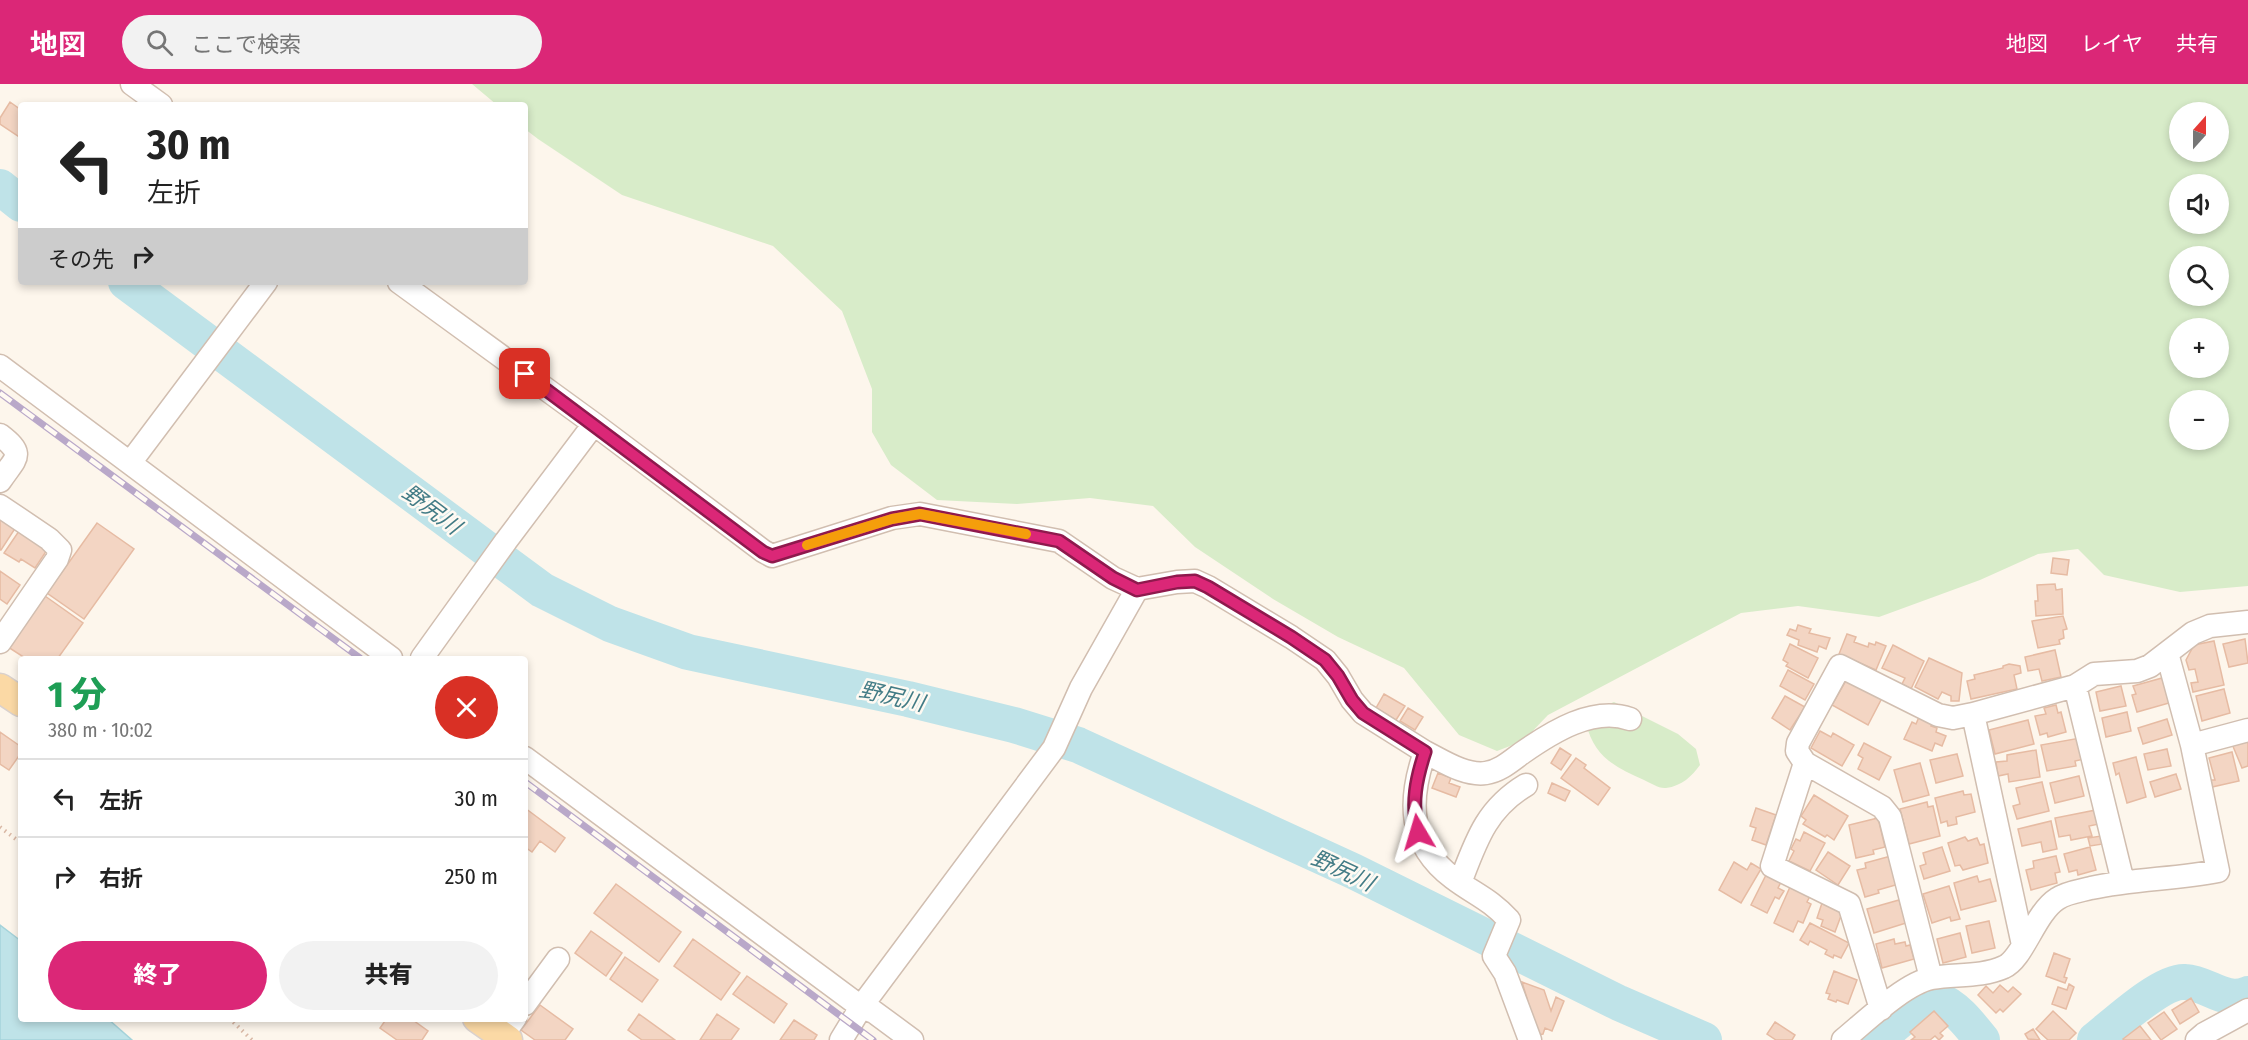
<!DOCTYPE html>
<html lang="ja">
<head>
<meta charset="utf-8">
<style>
  :root { --surface:#fff; --page:#f2f2f2; --text:#222; --muted:#767676; --line:#e0e0e0; --accent:#db2777 }
  body { margin:0; font-family:"Fira Sans Condensed","Noto Sans JP",sans-serif; background:var(--page); color:var(--text); height:100vh; display:flex; flex-direction:column; font-size:22px; white-space:nowrap }
  * { box-sizing:border-box; margin:0 }
  p { font-size:20px; color:var(--muted) }
  .icon { flex:none; width:33px; height:33px; fill:none; stroke:currentColor; stroke-width:2; stroke-linecap:round; stroke-linejoin:round }
  .map { position:relative; flex:1; overflow:hidden }
  .details { position:absolute; left:18px; top:572px; width:510px; height:366px; display:flex; flex-direction:column; background:var(--surface); border-radius:6px; box-shadow:0 3px 9px #0003 }
  .details>* { flex:none }
  .top-card { position:absolute; left:18px; top:18px; width:510px; height:183px; border-radius:6px; box-shadow:0 3px 9px #0003; background:#fff; color:var(--text); overflow:hidden }
  .needle { width:39px; rotate:21deg }
  .controls { position:absolute; left:2169px; top:18px; display:grid; gap:12px }
  .controls a { display:grid; place-items:center; width:60px; height:60px; border-radius:50%; background:var(--surface); box-shadow:0 3px 9px #0003; font-size:30px }
  .pin { position:absolute; display:grid; place-items:center; width:51px; height:51px; color:#fff; margin:-26px; border-radius:12px; box-shadow:0 3px 9px #0006 }
  .me { position:absolute; width:66px; margin:-33px; rotate:353deg; stroke-linejoin:round; filter:drop-shadow(0 0 4px #0008) }
  .turn { display:flex; align-items:center; gap:21px; height:126px; padding:0 30px; font-size:27px }
  .turn .icon { width:78px; height:78px; stroke-width:2.5 }
  .turn b { display:block; font-size:42px; line-height:51px }
  .then { display:flex; align-items:center; height:57px; padding:0 30px; background:#0003; gap:12px; font-size:22px }
  .round { display:grid; place-items:center; flex:none; width:63px; height:63px; border-radius:32px; background:var(--page) }
  .headline { display:flex; align-items:center; justify-content:space-between; height:102px; padding:0 30px }
  h1 { font-size:36px; font-weight:800; line-height:45px; color:#1e9e55 }
  .action { display:flex; gap:12px; margin-top:auto; padding:12px 30px }
  .action a { flex:1; height:69px; border-radius:36px; background:var(--accent); color:#fff; font-size:24px; font-weight:800; line-height:69px; text-align:center }
  .action a+a { background:var(--page); color:var(--text) }
  ul { padding:0; list-style:none }
  li { display:flex; align-items:center; gap:18px; height:78px; padding:0 30px; border-top:2px solid var(--line) }
  li div { flex:1 }
  li b { display:block; font-size:22px }
  li em { font-style:normal }
  header { display:flex; align-items:center; gap:36px; box-sizing:border-box; height:84px; padding:0 30px; background:var(--accent); color:#fff }
  header strong { font-size:28px }
  nav { display:flex; gap:33px; margin-inline-start:auto; font-size:21px }
  .search { width:420px; height:54px; background:var(--page); display:flex; align-items:center; gap:15px; box-sizing:border-box; padding:0 21px; border-radius:33px; color:var(--muted); font-size:22px }
  .map>svg:first-child { display:block }
  .green { fill:#d8ecc9; fill-rule:evenodd }
  .water { fill:#bfe3e8; stroke:#a5d3da; stroke-width:1.5 }
  .lines { fill:none; stroke-linecap:round; stroke-linejoin:round }
  .river { stroke:#bfe3e8; stroke-width:36 }
  .building { fill:#f3d5c3; stroke:#e6bba3; stroke-width:1.5 }
  .minor-casing { stroke:#d1beb0; stroke-width:25 }
  .major-casing { stroke:#dad1cd; stroke-width:31 }
  .path { stroke:#d9b8a5; stroke-width:4; stroke-dasharray:1.5 4.5; stroke-linecap:butt }
  .minor { stroke:#fff; stroke-width:22 }
  .major { stroke:#fbd9a5; stroke-width:28 }
  .rail-casing { stroke:#b9a8c9; stroke-width:7 }
  .rail { stroke:#fffaf3; stroke-width:4.5; stroke-dasharray:14; stroke-linecap:butt }
  .route-casing { stroke:#8e194d; stroke-width:15 }
  .route { stroke:#db2777; stroke-width:10 }
  .slow { stroke:#f59e0b; stroke-width:10 }
  .labels { text-anchor:middle; stroke-width:5; stroke-linejoin:round; paint-order:stroke }
  .water-label { font-size:22px; font-style:italic; fill:#437c86; stroke:#fffaf3 }
</style>
</head>
<body>
<header>
<strong>地図</strong>
<div class="search"><svg class="icon" aria-label="search" viewBox="0 0 24 24"><circle cx="10" cy="10" r="6"/><path d="M15 15l6 6"/></svg>ここで検索</div>
<nav><a>地図</a><a>レイヤ</a><a>共有</a></nav>
</header>
<div class="map">
<svg width="2248" height="956" viewBox="0 0 2248 956">
  <rect width="100%" height="100%" fill="#fdf6ec"/>
  <path class="green" d="M 472,0 L 2248,0 L 2248,502 L 2180,508 L 2104,491 L 2078,465 L 2038,470 L 1980,496 L 1879,533 L 1798,522 L 1741,529 L 1548,631 L 1523,657 L 1497,667 L 1459,651 L 1404,584 L 1338,553 L 1273,515 L 1195,463 L 1153,422 L 1090,414 L 1017,420 L 937,416 L 891,381 L 872,348 L 872,305 L 842,227 L 773,162 L 622,111 L 538,55 L 525,45 L 525,21 L 497,21 ZM 2180,28 L 2218,28 L 2218,68 L 2180,68 ZM 2180,100 L 2218,100 L 2218,140 L 2180,140 ZM 2180,172 L 2218,172 L 2218,212 L 2180,212 ZM 2180,244 L 2218,244 L 2218,284 L 2180,284 ZM 2180,316 L 2218,316 L 2218,356 L 2180,356 Z
    M 1614,618 L 1678,650 L 1696,665 L 1700,681 C 1692,692 1682,702 1666,704 C 1659,705 1651,699 1644,696 C 1615,683 1594,673 1586,639 L 1599,624 Z"/>
  <path class="water" d="M 0,841 L 21,857 L 21,934 L 108,935 L 132,956 L 0,956 Z"/>
  <g class="lines">
    <path class="river" d="M 0,103 L 21,120
      M 126,198 L 542,506 L 610,540 L 688,568 L 908,615 L 1014,641 L 1078,661 L 1353,787 L 1619,919 L 1704,956
      M 1877,956 C 1891,945 1922,912 1940,917 C 1955,921 1973,945 1982,956
      M 2095,956 C 2114,941 2162,896 2185,898 C 2208,899 2224,920 2248,910"/>
  </g>
  <path class="building" d="M 10,18 L 21,26 L 21,54 L 0,40 L 0,34 Z
    M 0,432 L 16,443 L 1,466 L 0,466 Z
    M 97,439 L 134,465 L 84,535 L 47,509 Z
    M 19,447 L 47,466 L 35,484 L 21,475 L 19,478 L 4,469 Z
    M 2053,474 L 2069,476 L 2067,491 L 2051,489 Z
    M 0,487 L 20,501 L 7,520 L 0,515 Z
    M 2055,500 L 2056,506 L 2062,505 L 2063,530 L 2036,532 L 2035,517 L 2038,517 L 2037,501 Z
    M 45,512 L 83,539 L 58,574 L 25,574 L 8,563 Z
    M 2063,532 L 2067,545 L 2063,546 L 2064,554 L 2059,556 L 2060,560 L 2038,564 L 2032,537 Z
    M 1798,541 L 1811,545 L 1809,549 L 1830,554 L 1826,565 L 1819,562 L 1817,568 L 1798,561 L 1799,556 L 1787,551 L 1790,545 L 1796,547 Z
    M 1847,550 L 1856,553 L 1854,558 L 1868,563 L 1869,559 L 1875,561 L 1876,558 L 1886,562 L 1876,586 L 1839,570 Z
    M 2245,555 L 2248,579 L 2229,583 L 2223,560 Z
    M 2214,557 L 2224,601 L 2193,608 L 2191,599 L 2198,598 L 2195,585 L 2189,586 L 2186,576 L 2194,561 Z
    M 1790,560 L 1818,574 L 1808,594 L 1786,582 L 1788,579 L 1783,576 Z
    M 1893,561 L 1924,577 L 1911,605 L 1902,600 L 1905,594 L 1882,584 Z
    M 2055,566 L 2061,593 L 2042,597 L 2039,585 L 2028,587 L 2025,573 Z
    M 1929,574 L 1962,589 L 1959,617 L 1951,617 L 1951,612 L 1942,608 L 1938,615 L 1915,603 Z
    M 2009,580 L 2020,582 L 2021,589 L 2014,591 L 2017,605 L 1971,615 L 1967,597 L 1975,595 L 1974,591 L 2003,584 L 2003,582 Z
    M 1788,586 L 1814,600 L 1805,616 L 1780,602 Z
    M 2162,594 L 2169,619 L 2137,628 L 2132,611 L 2136,610 L 2133,602 Z
    M 1847,595 L 1882,614 L 1868,641 L 1832,621 Z
    M 2121,602 L 2126,622 L 2100,627 L 2096,608 Z
    M 2224,605 L 2230,629 L 2202,637 L 2196,612 Z
    M 1384,610 L 1405,622 L 1396,636 L 1376,624 Z
    M 1785,612 L 1805,623 L 1790,646 L 1772,634 Z
    M 2056,621 L 2058,629 L 2061,628 L 2066,648 L 2048,653 L 2047,649 L 2040,651 L 2035,632 L 2046,630 L 2044,624 Z
    M 1408,624 L 1423,633 L 1415,646 L 1400,637 Z
    M 2127,628 L 2131,647 L 2106,653 L 2102,634 Z
    M 1919,633 L 1932,639 L 1931,642 L 1937,644 L 1936,648 L 1946,652 L 1942,662 L 1935,659 L 1932,667 L 1904,655 L 1912,638 L 1916,640 Z
    M 2167,635 L 2172,651 L 2143,660 L 2138,644 Z
    M 2028,636 L 2034,660 L 1995,670 L 1989,646 Z
    M 1820,647 L 1831,653 L 1833,649 L 1854,661 L 1842,682 L 1811,664 Z
    M 0,648 L 20,662 L 21,660 L 21,669 L 9,686 L 0,680 Z
    M 2080,654 L 2084,675 L 2075,677 L 2076,682 L 2047,687 L 2041,661 Z
    M 2248,654 L 2248,682 L 2242,684 L 2232,660 Z
    M 1864,659 L 1891,673 L 1879,696 L 1858,685 L 1863,674 L 1858,671 Z
    M 1560,664 L 1571,671 L 1561,686 L 1551,679 Z
    M 2167,665 L 2171,682 L 2148,686 L 2144,670 Z
    M 2036,666 L 2040,693 L 2009,698 L 2008,690 L 1998,692 L 1996,678 L 2007,677 L 2007,671 Z
    M 2232,668 L 2239,697 L 2212,703 L 2211,696 L 2215,696 L 2209,674 Z
    M 1957,670 L 1963,692 L 1936,699 L 1930,676 Z
    M 2136,673 L 2146,713 L 2127,719 L 2119,689 L 2116,691 L 2113,679 Z
    M 1576,674 L 1586,681 L 1584,684 L 1610,704 L 1598,721 L 1561,694 Z
    M 1920,679 L 1929,711 L 1903,718 L 1894,686 Z
    M 1438,689 L 1451,694 L 1449,699 L 1460,703 L 1456,713 L 1432,704 Z
    M 2176,690 L 2181,705 L 2155,713 L 2150,698 Z
    M 2079,692 L 2084,712 L 2055,719 L 2050,699 Z
    M 2042,698 L 2049,727 L 2017,735 L 2013,722 L 2020,720 L 2016,704 Z
    M 1552,699 L 1570,707 L 1565,717 L 1548,709 Z
    M 1963,707 L 1964,711 L 1971,710 L 1975,728 L 1956,733 L 1957,740 L 1948,742 L 1947,737 L 1941,739 L 1935,714 Z
    M 1814,711 L 1848,732 L 1834,756 L 1827,751 L 1825,753 L 1803,740 L 1806,736 L 1801,732 Z
    M 1927,718 L 1928,723 L 1933,722 L 1940,752 L 1909,760 L 1900,725 Z
    M 525,724 L 565,754 L 555,768 L 540,757 L 532,768 L 525,763 Z
    M 1756,724 L 1776,731 L 1766,761 L 1752,756 L 1756,744 L 1750,742 Z
    M 2096,726 L 2099,740 L 2089,742 L 2092,752 L 2071,756 L 2070,751 L 2059,753 L 2055,734 Z
    M 1878,734 L 1885,763 L 1873,766 L 1874,770 L 1856,774 L 1849,741 Z
    M 2051,737 L 2057,765 L 2043,768 L 2041,758 L 2022,762 L 2018,745 Z
    M 1804,748 L 1825,759 L 1810,787 L 1789,777 L 1794,767 L 1791,765 L 1796,755 L 1800,757 Z
    M 2101,752 L 2103,760 L 2090,762 L 2088,754 Z
    M 1965,753 L 1968,757 L 1977,754 L 1980,761 L 1984,760 L 1988,779 L 1963,786 L 1960,781 L 1955,782 L 1948,759 Z
    M 1942,763 L 1950,787 L 1924,795 L 1920,782 L 1926,780 L 1923,769 Z
    M 2090,763 L 2096,786 L 2078,791 L 2077,786 L 2069,788 L 2064,770 Z
    M 1828,768 L 1850,782 L 1838,801 L 1816,786 Z
    M 1891,772 L 1899,800 L 1878,806 L 1879,809 L 1865,813 L 1857,786 L 1866,784 L 1865,779 Z
    M 2056,772 L 2060,788 L 2055,789 L 2057,799 L 2031,806 L 2026,786 L 2034,784 L 2033,777 Z
    M 1734,778 L 1747,786 L 1751,779 L 1761,785 L 1741,819 L 1719,806 Z
    M 1767,789 L 1782,796 L 1778,804 L 1784,807 L 1779,815 L 1775,813 L 1767,829 L 1751,821 Z
    M 1977,792 L 1979,798 L 1990,795 L 1996,817 L 1961,826 L 1954,799 Z
    M 616,800 L 681,848 L 659,878 L 594,829 Z
    M 1949,802 L 1960,835 L 1951,837 L 1950,833 L 1932,839 L 1923,810 Z
    M 1790,803 L 1810,812 L 1807,818 L 1811,820 L 1803,839 L 1798,837 L 1793,848 L 1774,839 Z
    M 1899,816 L 1906,839 L 1874,849 L 1867,825 Z
    M 1822,819 L 1842,829 L 1835,848 L 1821,842 L 1823,836 L 1817,834 Z
    M 1989,837 L 1995,864 L 1972,869 L 1966,842 Z
    M 1810,839 L 1849,859 L 1841,874 L 1834,871 L 1833,874 L 1825,870 L 1827,866 L 1810,857 L 1808,861 L 1800,856 Z
    M 591,847 L 622,869 L 606,892 L 575,869 Z
    M 1960,849 L 1966,873 L 1943,879 L 1937,855 Z
    M 693,855 L 740,889 L 721,916 L 674,882 Z
    M 1894,855 L 1895,860 L 1905,858 L 1906,862 L 1910,861 L 1914,875 L 1882,884 L 1876,860 Z
    M 2054,869 L 2070,875 L 2064,893 L 2067,894 L 2065,899 L 2046,892 Z
    M 625,873 L 658,896 L 642,918 L 610,895 Z
    M 1834,887 L 1857,896 L 1848,920 L 1837,916 L 1836,918 L 1828,915 L 1830,910 L 1826,909 Z
    M 747,892 L 787,920 L 774,939 L 733,910 Z
    M 1522,898 L 1544,906 L 1551,927 L 1556,913 L 1564,917 L 1552,947 L 1545,944 L 1543,950 L 1538,951 Z
    M 2069,900 L 2074,903 L 2066,925 L 2052,920 L 2058,903 L 2067,906 Z
    M 2000,901 L 2008,908 L 2013,903 L 2021,910 L 2003,928 L 2000,925 L 1996,929 L 1978,911 L 1986,902 L 1993,909 Z
    M 2191,914 L 2199,928 L 2180,940 L 2172,926 Z
    M 540,921 L 573,945 L 565,956 L 535,956 L 521,946 Z
    M 1934,927 L 1948,942 L 1940,949 L 1943,952 L 1939,956 L 1935,952 L 1930,956 L 1911,956 L 1915,953 L 1910,948 Z
    M 2053,927 L 2076,949 L 2069,956 L 2048,956 L 2036,945 Z
    M 2164,928 L 2177,945 L 2161,956 L 2148,939 Z
    M 639,930 L 675,956 L 642,956 L 628,946 Z
    M 717,930 L 739,945 L 731,956 L 700,956 Z
    M 387,934 L 410,934 L 428,947 L 422,956 L 397,956 L 380,944 Z
    M 794,936 L 817,951 L 814,956 L 780,956 Z
    M 1775,938 L 1795,951 L 1792,956 L 1776,956 L 1767,950 Z
    M 2140,942 L 2151,956 L 2124,956 L 2123,955 Z
    M 2033,945 L 2040,956 L 2028,955 L 2025,950 Z"/>
  <g class="lines">
    <g class="minor-casing">
      <path id="minor" d="M 132,0 L 161,21
        M 399,198 L 594,340 L 763,467 L 772,472 L 892,434 L 920,430 L 1059,457 L 1113,494 L 1137,505 L 1177,498 L 1195,497 L 1208,503 L 1291,553 L 1325,576 L 1338,592 L 1352,616 L 1363,629 L 1425,668 C 1408,717 1408,760 1453,794 C 1474,810 1490,815 1509,836 L 1494,872 L 1505,889 L 1530,956
        M 0,282 L 391,574
        M 0,351 C 26,371 16,373 0,397
        M 130,379 L 266,198
        M 0,422 L 49,455 L 60,466 L 57,475 L 0,558
        M 422,574 L 506,457 L 594,340
        M 2075,602 L 2123,798
        M 1973,630 L 2023,861
        M 2192,661 L 2248,646
        M 1425,668 C 1443,677 1465,692 1486,689 C 1500,687 1511,677 1522,669 C 1552,648 1593,622 1630,635
        M 525,674 L 861,923 L 874,928 L 912,956
        M 1805,679 L 1772,782 L 1849,820 L 1881,925
        M 1460,799 C 1476,757 1486,725 1526,701
        M 1931,894 L 1890,733 L 1882,723 L 1805,679 L 1797,667 L 1798,659 L 1840,582 L 1938,631 L 1953,634 L 1973,630 L 2075,602 L 2094,590 L 2137,587 L 2150,582 L 2193,549 L 2210,542 L 2248,538
        M 525,920 L 558,875
        M 502,952 L 515,934
        M 841,956 L 861,923 L 1054,664 L 1081,604 L 1137,505
        M 1843,956 C 1865,938 1905,899 1932,894 C 1955,890 1982,893 2004,883 C 2023,875 2035,829 2057,815 C 2067,808 2080,807 2091,804 C 2133,795 2176,795 2218,787 L 2192,661 L 2167,569
        M 2197,956 L 2204,950 L 2248,926"/>
    </g>
    <g class="major-casing">
      <path id="major" d="M 0,604 L 21,618
        M 477,934 L 508,956"/>
    </g>
    <path class="path" d="M 0,743 L 21,759
      M 229,934 L 252,956"/>
    <use href="#minor" class="minor"/>
    <use href="#major" class="major"/>
    <g class="rail-casing">
      <path id="rail" d="M 0,309 L 360,574
        M 525,698 L 873,956"/>
    </g>
    <use href="#rail" class="rail"/>
  </g>
  <g class="lines">
    <g class="route-casing">
      <path id="route" d="M 525,290 L 763,468 L 772,472 L 892,435 L 920,430 L 1059,457 L 1113,494 L 1137,506 L 1177,498 L 1195,497 L 1208,503 L 1291,553 L 1325,576 L 1338,592 L 1352,616 L 1363,629 L 1425,668 C 1416,695 1411,720 1418,748"/>
    </g>
    <use href="#route" class="route"/>
    <path class="slow" d="M 807,461 L 892,435 L 920,430 L 1026,450"/>
  </g>
  <g class="labels">
    <g class="water-label">
      <text transform="translate(432 425) rotate(37)" y="8">野尻川</text>
      <text transform="translate(892 612) rotate(13)" y="8">野尻川</text>
      <text transform="translate(1343 786) rotate(25)" y="8">野尻川</text>
    </g>
  </g>
</svg>
<div class="controls">
<a><svg class="needle" viewBox="-14 -14 28 28"><path d="M0-13l5 13h-10z" fill="#e53935"/><path d="M0 13l5-13h-10z" fill="#767676"/></svg></a>
<a><svg class="icon" aria-label="sound" viewBox="0 0 24 24"><path d="M4 9h4l5-4v14l-5-4H4zM17 9q2 3 0 6"/></svg></a>
<a><svg class="icon" aria-label="search" viewBox="0 0 24 24"><circle cx="10" cy="10" r="6"/><path d="M15 15l6 6"/></svg></a>
<a>+</a>
<a>−</a>
</div>
<div class="pin" style="left:525px;top:290px;background:#d93025"><svg class="icon" aria-label="arrive" viewBox="0 0 24 24"><path d="M6 21V4h12l-3 4 3 4H6"/></svg></div>
<svg class="me" style="left:1418px;top:748px" viewBox="-20 -20 40 40"><path d="M0-17L14 15 0 8-14 15z" fill="#db2777" stroke="#fff" stroke-width="4"/></svg>
<div class="top-card">
<div class="turn"><svg class="icon" aria-label="left" viewBox="0 0 24 24"><path d="M17 20v-9H6M10 6l-5 5 5 5"/></svg><div><b>30 m</b>左折</div></div>
<div class="then">その先<svg class="icon" aria-label="right" viewBox="0 0 24 24"><path d="M7 20v-9h11M14 6l5 5-5 5"/></svg></div>
</div>
<section class="details">
<div class="headline"><div><h1>1 分</h1><p>380 m · 10:02</p></div><a class="round" style="background:#d93025;color:#fff"><svg class="icon" aria-label="close" viewBox="0 0 24 24"><path d="M6 6l12 12M18 6L6 18"/></svg></a></div>
<ul>
<li><svg class="icon" aria-label="left" viewBox="0 0 24 24"><path d="M17 20v-9H6M10 6l-5 5 5 5"/></svg><div><b>左折</b></div><em>30 m</em></li>
<li><svg class="icon" aria-label="right" viewBox="0 0 24 24"><path d="M7 20v-9h11M14 6l5 5-5 5"/></svg><div><b>右折</b></div><em>250 m</em></li>
</ul>
<div class="action"><a>終了</a><a>共有</a></div>
</section>
</div>
</body>
</html>
